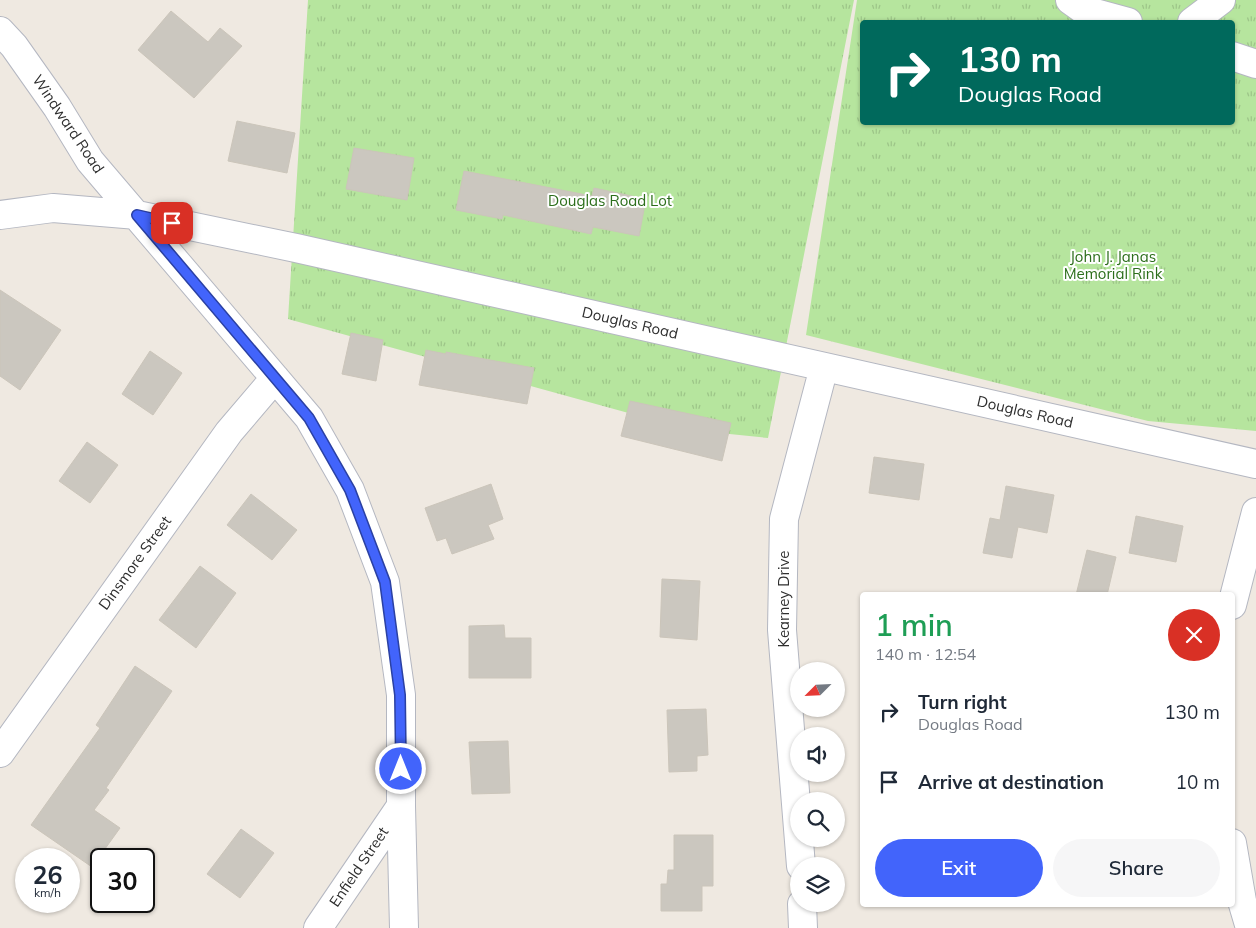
<!DOCTYPE html>
<html lang="en">
<head>
<meta charset="utf-8">
<style>
  :root { --surface:#fff; --page:#f6f6f7; --text:#1f2937; --muted:#747a83; --accent:#4264fb }
  body { margin:0; font-family:Mulish,sans-serif; background:var(--page); color:var(--text); height:100vh; display:flex; flex-direction:column; font-size:19px; white-space:nowrap }
  * { box-sizing:border-box; margin:0 }
  p { font-size:16px; color:var(--muted) }
  .icon { flex:none; width:28px; height:28px; fill:none; stroke:currentColor; stroke-width:2; stroke-linecap:round; stroke-linejoin:round }
  .map { position:relative; flex:1; overflow:hidden }
  .panel { position:absolute; left:860px; top:592px; width:375px; height:315px; display:flex; flex-direction:column; background:var(--surface); border-radius:5px; box-shadow:0 1px 4px #0004 }
  .panel>* { flex:none }
  .top-card { position:absolute; left:860px; top:20px; width:375px; height:105px; border-radius:5px; box-shadow:0 1px 4px #0004; background:#00695c; color:#fff; overflow:hidden }
  .needle { width:32px; rotate:246deg }
  .buttons { position:absolute; left:790px; top:662px; display:grid; gap:10px }
  .buttons a { display:grid; place-items:center; width:55px; height:55px; border-radius:50%; background:var(--surface); box-shadow:0 1px 4px #0004; font-size:25px }
  .speed { position:absolute; left:15px; top:848px; display:flex; gap:10px; font-size:25px; font-weight:700; text-align:center }
  .speed>* { display:grid; place-content:center; width:65px; height:65px; border-radius:50%; background:var(--surface); box-shadow:0 1px 4px #0004; line-height:1 }
  .speed small { font-size:12px; font-weight:400 }
  .speed .limit { border:2px solid #111; border-radius:8px; background:#fff; color:#111 }
  .pin { position:absolute; display:grid; place-items:center; width:42px; height:42px; color:#fff; margin:-21px; border-radius:10px; box-shadow:0 2px 8px #0006 }
  .me { position:absolute; width:55px; margin:-28px; rotate:0deg; stroke-linejoin:round; filter:drop-shadow(0 0 4px #0008) }
  .turn { display:flex; align-items:center; gap:18px; height:105px; padding:0 15px; font-size:22px }
  .turn .icon { width:65px; height:65px; stroke-width:2.5 }
  .turn b { display:block; font-size:35px; line-height:42px }
  .round { display:grid; place-items:center; flex:none; width:52px; height:52px; border-radius:26px; background:var(--page) }
  .head { display:flex; align-items:center; justify-content:space-between; height:85px; padding:0 15px }
  h1 { font-size:30px; font-weight:600; line-height:38px; color:#1e9e55 }
  .cta { display:flex; gap:10px; margin-top:auto; padding:10px 15px }
  .cta a { flex:1; height:58px; border-radius:30px; background:var(--accent); color:#fff; font-size:20px; font-weight:600; line-height:58px; text-align:center }
  .cta a+a { background:var(--page); color:var(--text) }
  ul { padding:0; list-style:none }
  li { display:flex; align-items:center; gap:15px; height:70px; padding:0 15px }
  li div { flex:1 }
  li b { display:block; font-size:19px }
  li em { font-style:normal }
  .map>svg:first-child { display:block }
  .park { fill:url(#park-tufts); fill-rule:evenodd }
  .building { fill:#cbc7bf; stroke:#cbc5ba }
  .lines { fill:none; stroke-linecap:round; stroke-linejoin:round }
  .minor-casing { stroke:#b4b7c1; stroke-width:30 }
  .minor { stroke:#fff; stroke-width:28 }
  .route-casing { stroke:#2b41a3; stroke-width:12 }
  .route { stroke:#4264fb; stroke-width:9 }
  .labels { text-anchor:middle; stroke-width:4; stroke-linejoin:round; paint-order:stroke }
  .street-label { font-size:15px; fill:#2e2e2e; stroke:#fff }
  .park-label { font-size:15px; fill:#2c6e1b; stroke:#fff }
</style>
</head>
<body>
<div class="map">
<svg width="1256" height="928" viewBox="0 0 1256 928">
  <defs>
    <pattern id="park-tufts" width="24" height="20" patternUnits="userSpaceOnUse" patternTransform="scale(1.25)"><rect width="24" height="20" fill="#b6e59e"/><path d="M3 7l-1-3M5 7V3M7 7l1-3M15 17l-1-3M17 17v-4M19 17l1-3" fill="none" stroke="#9dc588"/></pattern>
  </defs>
  <rect width="100%" height="100%" fill="#efe9e1"/>
  <path class="park" d="M 308,0 L 854,0 L 768,438 L 690,430 L 288,319 Z
    M 857,0 L 1256,0 L 1256,431 L 1148,421 L 806,335 ZM 862,22 L 1232,22 L 1232,122 L 862,122 Z"/>
  <path class="building" d="M 171,11 L 208,42 L 220,28 L 242,46 L 194,98 L 138,50 Z
    M 237,121 L 295,133 L 287,173 L 228,161 Z
    M 354,148 L 414,158 L 407,200 L 346,189 Z
    M 464,171 L 592,196 L 594,188 L 646,199 L 639,236 L 593,227 L 591,234 L 503,215 L 502,219 L 456,210 Z
    M 0,290 L 61,330 L 20,390 L 0,376 Z
    M 351,333 L 383,340 L 376,381 L 342,374 Z
    M 426,350 L 446,354 L 446,352 L 534,368 L 527,404 L 419,385 Z
    M 150,351 L 182,373 L 153,415 L 122,394 Z
    M 630,401 L 731,423 L 722,461 L 621,436 Z
    M 87,442 L 118,465 L 90,503 L 59,481 Z
    M 874,457 L 924,464 L 919,500 L 869,493 Z
    M 491,484 L 503,519 L 488,525 L 494,539 L 452,554 L 446,538 L 437,541 L 425,508 Z
    M 1006,486 L 1054,495 L 1047,533 L 1018,527 L 1012,558 L 983,553 L 990,518 L 1000,520 Z
    M 251,494 L 297,530 L 272,560 L 227,525 Z
    M 1136,516 L 1183,526 L 1176,562 L 1129,553 Z
    M 1087,550 L 1116,557 L 1107,595 L 1076,595 Z
    M 200,566 L 236,593 L 196,648 L 159,620 Z
    M 662,579 L 700,581 L 697,640 L 660,637 Z
    M 504,625 L 505,638 L 531,638 L 531,678 L 469,678 L 469,626 Z
    M 135,666 L 172,691 L 106,788 L 109,790 L 94,810 L 120,828 L 92,867 L 31,825 L 100,728 L 96,725 Z
    M 706,709 L 708,755 L 697,756 L 697,771 L 669,772 L 667,710 Z
    M 508,741 L 510,793 L 472,794 L 469,742 Z
    M 241,829 L 274,853 L 240,898 L 207,874 Z
    M 674,835 L 713,835 L 713,886 L 702,886 L 702,911 L 661,911 L 661,884 L 667,884 L 668,870 L 674,870 Z"/>
  <g class="lines">
    <g class="minor-casing">
      <path id="minor" d="M 1070,0 L 1084,10 L 1128,22
        M 1192,22 L 1221,0
        M 0,31 L 14,46 L 57,107 L 90,161 L 309,418 L 350,490 L 385,582 L 401,695 L 401,806 L 404,928
        M 1232,56 L 1256,64
        M 0,215 L 53,208 L 137,215 L 296,248 L 1256,464
        M 1232,605 L 1256,512
        M 0,753 L 229,432 L 275,378
        M 1232,843 L 1242,901 L 1250,928
        M 801,866 L 782,630 L 784,519 L 824,367
        M 802,904 L 803,928
        M 318,928 L 401,806"/>
    </g>
    <use href="#minor" class="minor"/>
  </g>
  <g class="lines">
    <g class="route-casing">
      <path id="route" d="M 172,223 L 137,215 L 309,418 L 350,490 L 385,582 L 400,695 L 401,769"/>
    </g>
    <use href="#route" class="route"/>
  </g>
  <g class="labels">
    <g class="street-label">
      <text transform="translate(68 124) rotate(56)" y="5">Windward Road</text>
      <text transform="translate(630 323) rotate(13)" y="5">Douglas Road</text>
      <text transform="translate(1025 412) rotate(13)" y="5">Douglas Road</text>
      <text transform="translate(135 563) rotate(-54)" y="5">Dinsmore Street</text>
      <text transform="translate(784 599) rotate(-90)" y="5">Kearney Drive</text>
      <text transform="translate(359 867) rotate(-56)" y="5">Enfield Street</text>
    </g>
    <g class="park-label">
      <text x="610" y="206">Douglas Road Lot</text>
      <text x="1113" y="262">John J. Janas<tspan x="1113" dy="17">Memorial Rink</tspan></text>
    </g>
  </g>
</svg>
<div class="buttons">
<a><svg class="needle" viewBox="-14 -14 28 28"><path d="M0-13l5 13h-10z" fill="#e53935"/><path d="M0 13l5-13h-10z" fill="#747a83"/></svg></a>
<a><svg class="icon" aria-label="sound" viewBox="0 0 24 24"><path d="M4 9h4l5-4v14l-5-4H4zM17 9q2 3 0 6"/></svg></a>
<a><svg class="icon" aria-label="search" viewBox="0 0 24 24"><circle cx="10" cy="10" r="6"/><path d="M15 15l6 6"/></svg></a>
<a><svg class="icon" aria-label="layers" viewBox="0 0 24 24"><path d="M12 4l9 5-9 5-9-5zM3 14l9 5 9-5"/></svg></a>
</div>
<div class="speed"><div>26<small>km/h</small></div><div class="limit">30</div></div>
<div class="pin" style="left:172px;top:223px;background:#d93025"><svg class="icon" aria-label="arrive" viewBox="0 0 24 24"><path d="M6 21V4h12l-3 4 3 4H6"/></svg></div>
<svg class="me" style="left:401px;top:769px" viewBox="-20 -20 40 40"><circle r="17" fill="#4264fb" stroke="#fff" stroke-width="3"/><path d="M0-11L8 9 0 5-8 9z" fill="#fff"/></svg>
<div class="top-card">
<div class="turn"><svg class="icon" aria-label="right" viewBox="0 0 24 24"><path d="M7 20v-9h11M14 6l5 5-5 5"/></svg><div><b>130 m</b>Douglas Road</div></div>
</div>
<section class="panel">
<div class="head"><div><h1>1 min</h1><p>140 m · 12:54</p></div><a class="round" style="background:#d93025;color:#fff"><svg class="icon" aria-label="close" viewBox="0 0 24 24"><path d="M6 6l12 12M18 6L6 18"/></svg></a></div>
<ul>
<li><svg class="icon" aria-label="right" viewBox="0 0 24 24"><path d="M7 20v-9h11M14 6l5 5-5 5"/></svg><div><b>Turn right</b><p>Douglas Road</p></div><em>130 m</em></li>
<li><svg class="icon" aria-label="arrive" viewBox="0 0 24 24"><path d="M6 21V4h12l-3 4 3 4H6"/></svg><div><b>Arrive at destination</b></div><em>10 m</em></li>
</ul>
<div class="cta"><a>Exit</a><a>Share</a></div>
</section>
</div>
</body>
</html>
